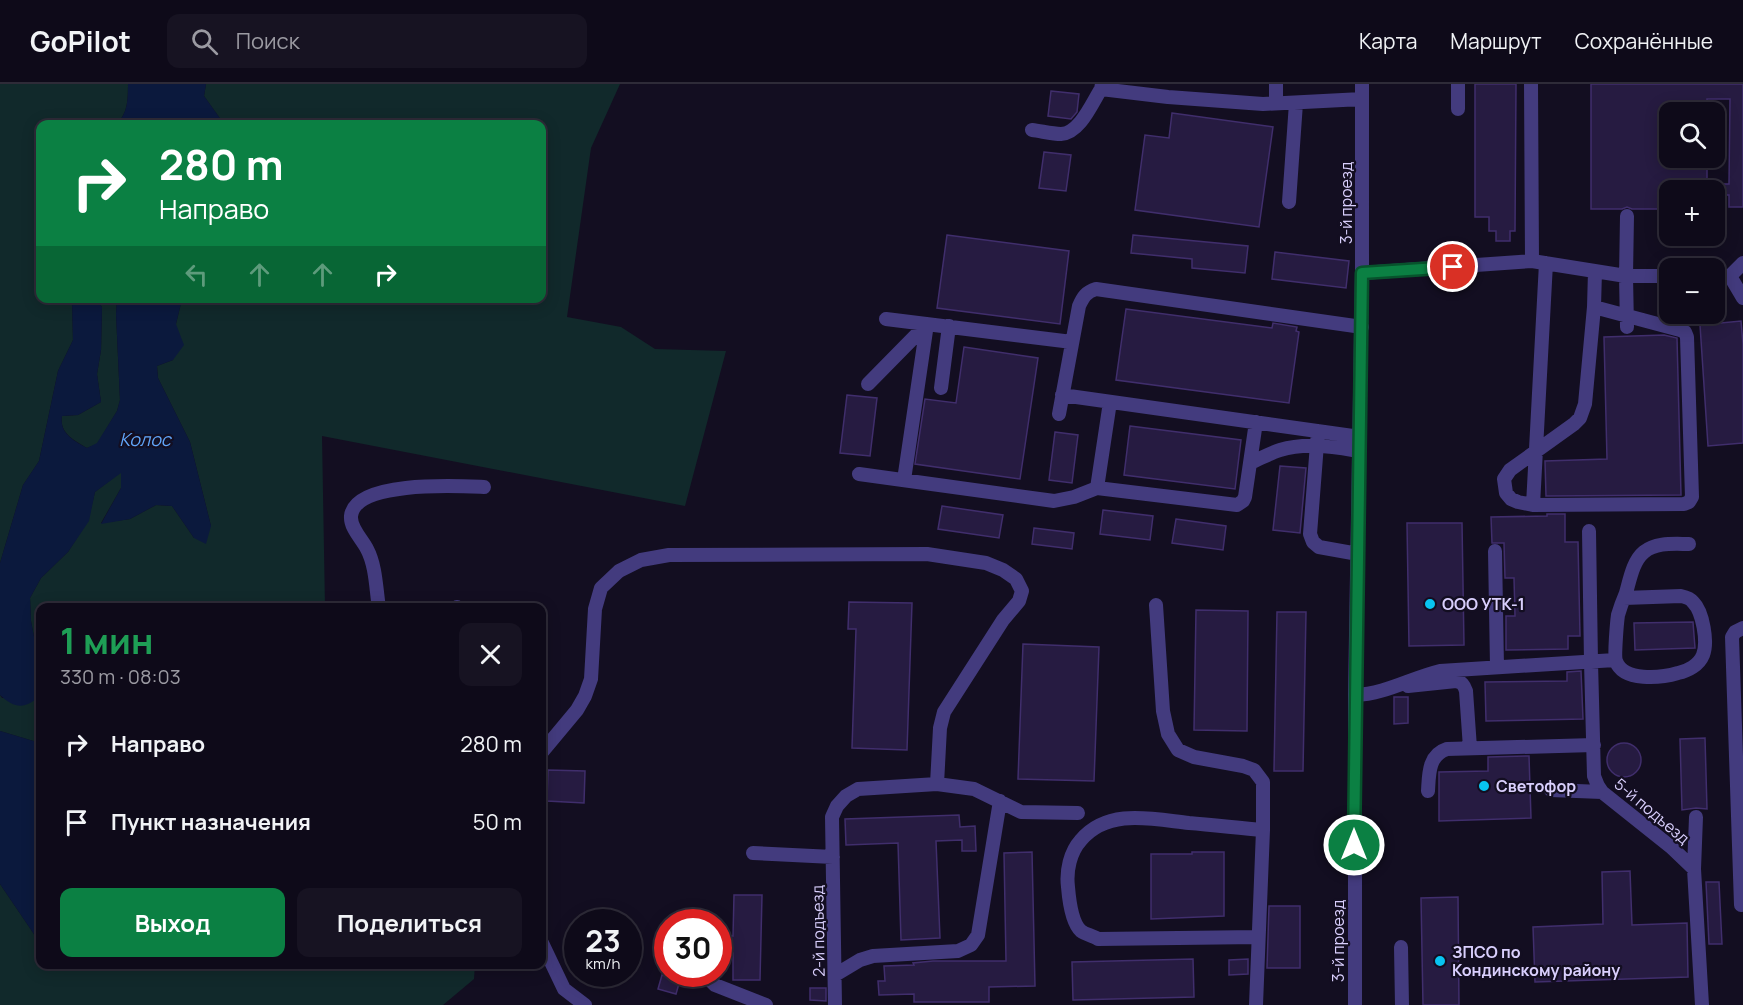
<!DOCTYPE html>
<html lang="ru">
<head>
<meta charset="utf-8">
<style>
  :root { --surface:#0e0a19; --page:#171322; --text:#f1f3f6; --muted:#9b9aa2; --line:#2e2b38; --accent:#0b8043 }
  body { margin:0; font-family:Manrope,sans-serif; background:var(--page); color:var(--text); height:100vh; display:flex; flex-direction:column; font-size:22px; white-space:nowrap }
  * { box-sizing:border-box; margin:0 }
  p { font-size:20px; color:var(--muted) }
  .icon { flex:none; width:33px; height:33px; fill:none; stroke:currentColor; stroke-width:2; stroke-linecap:round; stroke-linejoin:round }
  .map { position:relative; flex:1; overflow:hidden }
  .sheet { position:absolute; left:36px; top:519px; width:510px; height:366px; display:flex; flex-direction:column; background:var(--surface); border-radius:12px; box-shadow:0 3px 15px #0003,0 0 0 2px var(--line) }
  .sheet>* { flex:none }
  .top-card { position:absolute; left:36px; top:36px; width:510px; height:183px; border-radius:12px; box-shadow:0 3px 15px #0003,0 0 0 2px var(--line); background:#0b8043; color:#fff; overflow:hidden }
  .fabs { position:absolute; left:1659px; top:18px; display:grid; gap:12px }
  .fabs a { display:grid; place-items:center; width:66px; height:66px; border-radius:12px; background:var(--surface); box-shadow:0 3px 15px #0003,0 0 0 2px var(--line); font-size:30px }
  .speed { position:absolute; left:564px; top:825px; display:flex; gap:12px; font-size:30px; font-weight:700; text-align:center }
  .speed>* { display:grid; place-content:center; width:78px; height:78px; border-radius:50%; background:var(--surface); box-shadow:0 3px 15px #0003,0 0 0 2px var(--line); line-height:1 }
  .speed small { font-size:15px; font-weight:400 }
  .speed .limit { border:9px solid #d22; background:#fff; color:#111 }
  .pin { position:absolute; display:grid; place-items:center; width:51px; height:51px; color:#fff; margin:-26px; border:3px solid #fff; border-radius:50%; box-shadow:0 2px 6px #0007 }
  .me { position:absolute; width:66px; margin:-33px; rotate:0deg; stroke-linejoin:round; filter:drop-shadow(0 0 4px #0008) }
  .turn { display:flex; align-items:center; gap:21px; height:126px; padding:0 24px; font-size:27px }
  .turn .icon { width:78px; height:78px; stroke-width:2.5 }
  .turn b { display:block; font-size:42px; line-height:51px }
  .lanes { display:flex; align-items:center; height:57px; padding:0 24px; background:#0003; justify-content:center; gap:30px; direction:ltr }
  .lanes .off { opacity:.35 }
  .round { display:grid; place-items:center; flex:none; width:63px; height:63px; border-radius:12px; background:var(--page) }
  .headline { display:flex; align-items:center; justify-content:space-between; height:102px; padding:0 24px }
  h1 { font-size:36px; font-weight:700; line-height:45px; color:#1e9e55 }
  .button { display:flex; gap:12px; margin-top:auto; padding:12px 24px }
  .button a { flex:1; height:69px; border-radius:12px; background:var(--accent); color:#fff; font-size:24px; font-weight:700; line-height:69px; text-align:center }
  .button a+a { background:var(--page); color:var(--text) }
  ul { padding:0; list-style:none }
  li { display:flex; align-items:center; gap:18px; height:78px; padding:0 24px }
  li div { flex:1 }
  li b { display:block; font-size:22px }
  li em { font-style:normal }
  header { display:flex; align-items:center; gap:36px; box-sizing:border-box; height:84px; padding:0 30px; background:var(--surface); border-bottom:2px solid var(--line) }
  header strong { font-size:28px }
  nav { display:flex; gap:33px; margin-inline-start:auto; font-size:21px }
  .search { width:420px; height:54px; background:var(--page); display:flex; align-items:center; gap:15px; box-sizing:border-box; padding:0 21px; border-radius:12px; color:var(--muted); font-size:22px }
  .map>svg:first-child { display:block }
  .green { fill:#11292b }
  .water { fill:#0b193d }
  .building { fill:#261b41; stroke:#402e6c; stroke-width:1.5 }
  .lines { fill:none; stroke-linecap:round; stroke-linejoin:round }
  .minor { stroke:#433b7e; stroke-width:14 }
  .route-casing { stroke:#07532c; stroke-width:15 }
  .route { stroke:#0b8043; stroke-width:10 }
  .poi-dot { fill:#08c4f0; stroke:#130e21; stroke-width:2 }
  .labels { text-anchor:middle; stroke-width:4.5; stroke-linejoin:round; paint-order:stroke }
  .street-label { font-size:16px; fill:#d9cffd; stroke:#130e21 }
  .poi-label { font-size:16px; font-weight:bold; fill:#d9cffd; stroke:#130e21; text-anchor:start }
  .water-label { font-size:18px; font-style:italic; fill:#61a5f9; stroke:#130e21 }
</style>
</head>
<body>
<header>
<strong>GoPilot</strong>
<div class="search"><svg class="icon" aria-label="search" viewBox="0 0 24 24"><circle cx="10" cy="10" r="6"/><path d="M15 15l6 6"/></svg>Поиск</div>
<nav><a>Карта</a><a>Маршрут</a><a>Сохранённые</a></nav>
</header>
<div class="map">
<svg width="1743" height="921" viewBox="0 0 1743 921">
  <rect width="100%" height="100%" fill="#130e21"/>
  <path class="green" d="M 0,0 L 128,0 C 128,15 128,30 116,40 L 40,40 L 40,214 L 72,215 L 73,256 L 58,287 L 39,377 L 23,401 L 0,479 Z
    M 206,0 L 620,0 L 591,64 L 567,233 L 621,243 L 655,265 L 726,267 L 685,422 L 322,352 L 325,523 L 40,524 L 40,584 L 31,537 L 30,514 L 41,494 L 68,468 L 88,437 L 95,408 L 121,388 L 121,404 L 101,439 L 130,435 L 156,421 L 172,422 L 194,454 L 211,442 L 190,358 L 158,294 L 157,282 L 173,276 L 176,240 L 182,215 L 542,214 L 542,40 L 224,40 L 204,12 Z
    M 95,215 L 117,215 L 116,230 L 120,316 L 117,327 L 97,360 L 87,364 C 74,356 59,349 62,332 L 78,331 L 101,318 L 97,290 L 101,266 L 102,223 Z
    M 40,600 L 40,659 L 0,647 L 0,611 L 2,614 L 40,612 Z
    M 0,800 L 40,859 L 40,880 L 475,880 L 474,895 L 443,921 L 0,921 Z"/>
  <path class="water" d="M 128,0 L 206,0 L 204,12 L 224,40 L 116,40 C 128,30 128,15 128,0 Z
    M 72,215 L 95,215 L 102,223 L 101,266 L 97,290 L 101,318 L 78,331 L 62,332 C 59,349 74,357 87,364 L 97,359 L 117,327 L 120,316 L 116,230 L 117,215 L 182,215 L 176,240 L 184,261 L 173,276 L 157,282 L 158,294 L 190,358 L 211,442 L 206,460 L 194,454 L 172,422 L 156,421 L 130,435 L 101,440 L 121,404 L 121,389 L 95,408 L 89,437 L 68,468 L 41,494 L 30,514 L 31,537 L 40,584 L 40,612 C 25,625 15,625 0,611 L 0,479 L 23,401 L 39,377 L 58,287 L 73,256 Z
    M 0,647 L 40,659 L 40,859 L 0,800 Z"/>
  <path class="building" d="M 1475,0 L 1516,0 L 1515,147 L 1510,147 L 1510,157 L 1496,157 L 1496,147 L 1489,147 L 1489,133 L 1475,133 Z
    M 1591,0 L 1743,0 L 1743,123 L 1729,123 L 1729,111 L 1714,111 L 1714,100 L 1729,100 L 1730,15 L 1707,15 L 1707,28 L 1670,28 L 1670,74 L 1707,74 L 1707,106 L 1670,106 L 1670,125 L 1632,125 L 1627,123 L 1622,125 L 1591,125 Z
    M 1051,7 L 1079,10 L 1077,28 L 1071,35 L 1048,32 Z
    M 1172,29 L 1273,43 L 1259,143 L 1135,126 L 1145,51 L 1169,54 Z
    M 1044,68 L 1071,71 L 1066,107 L 1039,104 Z
    M 947,151 L 1069,167 L 1060,240 L 937,224 Z
    M 1133,151 L 1248,162 L 1245,189 L 1192,184 L 1192,175 L 1131,169 Z
    M 1275,168 L 1349,177 L 1346,204 L 1272,195 Z
    M 1126,225 L 1272,244 L 1273,239 L 1297,243 L 1296,247 L 1299,248 L 1289,319 L 1116,296 Z
    M 1741,237 L 1743,260 L 1743,359 L 1708,362 L 1700,241 Z
    M 1664,251 L 1677,254 L 1681,411 L 1546,412 L 1545,377 L 1607,375 L 1604,253 Z
    M 964,263 L 1038,274 L 1020,395 L 915,380 L 925,315 L 956,319 Z
    M 847,311 L 877,314 L 870,372 L 840,369 Z
    M 1130,342 L 1241,356 L 1235,405 L 1124,391 Z
    M 1055,348 L 1078,351 L 1072,399 L 1049,396 Z
    M 1280,382 L 1306,384 L 1300,449 L 1273,446 Z
    M 942,422 L 1003,431 L 999,454 L 938,445 Z
    M 1103,426 L 1153,432 L 1150,456 L 1100,450 Z
    M 1547,430 L 1565,430 L 1565,458 L 1578,458 L 1580,552 L 1568,552 L 1568,565 L 1506,566 L 1506,532 L 1515,532 L 1514,494 L 1505,494 L 1504,459 L 1492,459 L 1491,433 L 1547,432 Z
    M 1176,435 L 1226,442 L 1223,466 L 1172,459 Z
    M 1407,439 L 1462,439 L 1464,561 L 1409,562 Z
    M 1034,444 L 1074,449 L 1072,465 L 1032,460 Z
    M 849,518 L 912,519 L 907,666 L 852,664 L 856,545 L 848,545 Z
    M 1196,526 L 1248,527 L 1247,647 L 1194,646 Z
    M 1277,528 L 1306,528 L 1303,687 L 1274,687 Z
    M 1693,538 L 1695,564 L 1635,566 L 1634,539 Z
    M 1023,560 L 1099,563 L 1094,697 L 1018,695 Z
    M 1581,587 L 1583,635 L 1486,637 L 1485,598 L 1567,597 L 1567,588 Z
    M 1394,613 L 1408,613 L 1408,639 L 1394,640 Z
    M 1705,654 L 1707,725 L 1696,724 L 1682,726 L 1680,655 Z
    M1607 676a17 17 0 1 1 34 0a17 17 0 1 1-34 0Z
    M 1529,672 L 1531,734 L 1439,737 L 1439,688 L 1488,687 L 1488,673 Z
    M 548,686 L 585,687 L 584,719 L 547,717 Z
    M 959,731 L 960,743 L 975,742 L 976,767 L 962,767 L 962,756 L 936,757 L 940,854 L 901,856 L 898,759 L 846,761 L 845,735 Z
    M 1032,768 L 1035,902 L 989,903 L 989,918 L 914,918 L 914,910 L 879,911 L 878,897 L 885,897 L 884,882 L 914,881 L 913,879 L 933,877 L 1006,877 L 1004,769 Z
    M 1192,768 L 1224,768 L 1224,832 L 1151,835 L 1151,770 L 1192,770 Z
    M 1630,787 L 1632,841 L 1687,839 L 1688,893 L 1535,898 L 1533,843 L 1603,840 L 1602,788 Z
    M 1706,798 L 1719,798 L 1722,860 L 1709,860 Z
    M 734,811 L 762,811 L 760,896 L 733,896 L 733,869 L 721,869 L 721,852 L 733,852 Z
    M 1458,813 L 1459,921 L 1423,921 L 1421,814 Z
    M 1269,822 L 1300,822 L 1300,884 L 1267,884 Z
    M 1193,875 L 1194,913 L 1073,916 L 1072,878 Z
    M 1248,875 L 1248,890 L 1229,891 L 1229,876 Z
    M 662,891 L 680,896 L 676,910 L 658,905 Z
    M 810,904 L 826,904 L 826,917 L 810,916 Z"/>
  <g class="lines">
    <path class="minor" d="M 1458,0 L 1458,25
      M 1531,0 L 1532,177
      M 1101,5 L 1168,13 L 1263,20 L 1362,15
      M 1276,19 L 1276,0
      M 1032,46 C 1041,47 1052,50 1061,50 C 1080,49 1092,19 1101,5 L 1102,0
      M 1289,118 L 1296,19
      M 1627,132 L 1626,192 L 1627,243
      M 1362,189 L 1532,177 L 1626,192 L 1670,192
      M 1714,192 L 1730,192 L 1743,179
      M 1730,192 L 1743,214
      M 1594,223 L 1680,246 L 1685,248 L 1687,253 L 1692,413 L 1689,418 L 1684,420 L 1533,421 L 1518,418 L 1511,415 L 1506,409 L 1504,395 L 1510,386 L 1574,340 L 1580,334 L 1585,320 L 1594,223 L 1595,187
      M 886,235 L 1072,258
      M 868,300 L 927,240
      M 941,304 L 949,242
      M 1062,311 L 1360,353
      M 1059,330 L 1079,222 C 1083,213 1086,208 1096,205 L 1362,243
      M 1318,347 L 1310,450 L 1313,458 L 1319,463 L 1358,470
      M 1250,379 C 1260,375 1270,369 1280,366 C 1306,358 1333,363 1359,367
      M 859,390 L 1054,417 L 1074,413 L 1097,404 L 1237,421 L 1243,417 L 1245,413 L 1256,338
      M 904,396 L 927,240
      M 1097,404 L 1110,318
      M 1533,421 L 1546,179
      M 1589,447 L 1591,578 L 1594,692 L 1598,702 L 1602,708 L 1671,763 L 1694,785
      M 1495,467 L 1497,583
      M 1624,514 L 1681,512 C 1686,513 1690,514 1693,518 C 1703,528 1708,558 1703,571 C 1699,581 1688,587 1678,589 C 1661,594 1623,598 1616,577 C 1614,572 1617,538 1618,531 C 1620,524 1623,516 1626,509 C 1630,495 1633,477 1644,468 C 1656,458 1674,460 1689,460
      M 1156,521 L 1163,627 L 1168,650 L 1178,666 L 1194,673 L 1243,682 L 1254,686 L 1263,698 L 1263,746 L 1256,921
      M 457,523 L 457,524
      M 379,524 C 376,505 376,482 367,465 C 362,455 350,444 351,432 C 355,396 459,402 484,403
      M 1408,602 L 1456,597 C 1462,598 1464,601 1466,607 L 1470,664
      M 1355,611 C 1385,610 1411,594 1440,587 L 1615,576
      M 542,668 L 577,626 L 585,612 L 591,595 L 595,525 L 601,504 L 619,487 L 641,476 L 669,471 L 927,470 L 986,479 L 1003,486 L 1016,495 L 1022,507 L 1019,517 L 1003,536 L 944,628 L 940,644 L 937,700
      M 1551,706 L 1602,708
      M 1428,707 C 1429,691 1428,671 1447,665 L 1594,661
      M 1696,733 L 1694,785 L 1702,921
      M 753,769 L 833,773
      M 1741,821 L 1732,553 L 1735,548 L 1743,544
      M 695,834 L 695,838
      M 1258,853 L 1098,855 C 1093,852 1085,850 1081,847 C 1072,839 1069,815 1068,803 C 1066,787 1070,768 1081,756 C 1108,724 1152,735 1189,739 C 1214,741 1239,744 1263,746
      M 542,859 L 564,905 L 585,921
      M 1401,863 L 1402,921
      M 704,890 L 715,901 L 766,921
      M 835,891 L 860,876 L 873,872 L 958,867 L 971,861 L 978,851 L 1000,717
      M 835,921 L 832,733 L 837,722 L 846,712 L 858,705 L 937,700 L 974,705 L 1021,728 L 1078,729
      M 1355,921 L 1355,611 L 1362,189 L 1362,0"/>
  </g>
  <g class="lines">
    <g class="route-casing">
      <path id="route" d="M 1354,761 L 1362,189 L 1453,183"/>
    </g>
    <use href="#route" class="route"/>
  </g>
  <g class="poi-dot">
    <circle cx="1430" cy="520" r="6"/>
    <circle cx="1484" cy="702" r="6"/>
    <circle cx="1440" cy="877" r="6"/>
  </g>
  <g class="labels">
    <g class="street-label">
      <text transform="translate(1346 119) rotate(-90)" y="6">3-й проезд</text>
      <text transform="translate(1652 727) rotate(40)" y="6">5-й подъезд</text>
      <text transform="translate(818 847) rotate(-91)" y="6">2-й подъезд</text>
      <text transform="translate(1338 857) rotate(-90)" y="6">3-й проезд</text>
    </g>
    <g class="poi-label">
      <text x="1442" y="526">ООО УТК-1</text>
      <text x="1496" y="708">Светофор</text>
      <text x="1452" y="874">ЗПСО по<tspan x="1452" dy="18">Кондинскому району</tspan></text>
    </g>
    <g class="water-label">
      <text x="145" y="362">Колос</text>
    </g>
  </g>
</svg>
<div class="fabs">
<a><svg class="icon" aria-label="search" viewBox="0 0 24 24"><circle cx="10" cy="10" r="6"/><path d="M15 15l6 6"/></svg></a>
<a>+</a>
<a>−</a>
</div>
<div class="speed"><div>23<small>km/h</small></div><div class="limit">30</div></div>
<div class="pin" style="left:1453px;top:183px;background:#d93025"><svg class="icon" aria-label="arrive" viewBox="0 0 24 24"><path d="M6 21V4h12l-3 4 3 4H6"/></svg></div>
<svg class="me" style="left:1354px;top:761px" viewBox="-20 -20 40 40"><circle r="17" fill="#0b8043" stroke="#fff" stroke-width="3"/><path d="M0-11L8 9 0 5-8 9z" fill="#fff"/></svg>
<div class="top-card">
<div class="turn"><svg class="icon" aria-label="right" viewBox="0 0 24 24"><path d="M7 20v-9h11M14 6l5 5-5 5"/></svg><div><b>280 m</b>Направо</div></div>
<div class="lanes"><svg class="icon off" aria-label="left" viewBox="0 0 24 24"><path d="M17 20v-9H6M10 6l-5 5 5 5"/></svg><svg class="icon off" aria-label="ahead" viewBox="0 0 24 24"><path d="M12 20V5M6 11l6-6 6 6"/></svg><svg class="icon off" aria-label="ahead" viewBox="0 0 24 24"><path d="M12 20V5M6 11l6-6 6 6"/></svg><svg class="icon" aria-label="right" viewBox="0 0 24 24"><path d="M7 20v-9h11M14 6l5 5-5 5"/></svg></div>
</div>
<section class="sheet">
<div class="headline"><div><h1>1 мин</h1><p>330 m · 08:03</p></div><a class="round"><svg class="icon" aria-label="close" viewBox="0 0 24 24"><path d="M6 6l12 12M18 6L6 18"/></svg></a></div>
<ul>
<li><svg class="icon" aria-label="right" viewBox="0 0 24 24"><path d="M7 20v-9h11M14 6l5 5-5 5"/></svg><div><b>Направо</b></div><em>280 m</em></li>
<li><svg class="icon" aria-label="arrive" viewBox="0 0 24 24"><path d="M6 21V4h12l-3 4 3 4H6"/></svg><div><b>Пункт назначения</b></div><em>50 m</em></li>
</ul>
<div class="button"><a>Выход</a><a>Поделиться</a></div>
</section>
</div>
</body>
</html>
